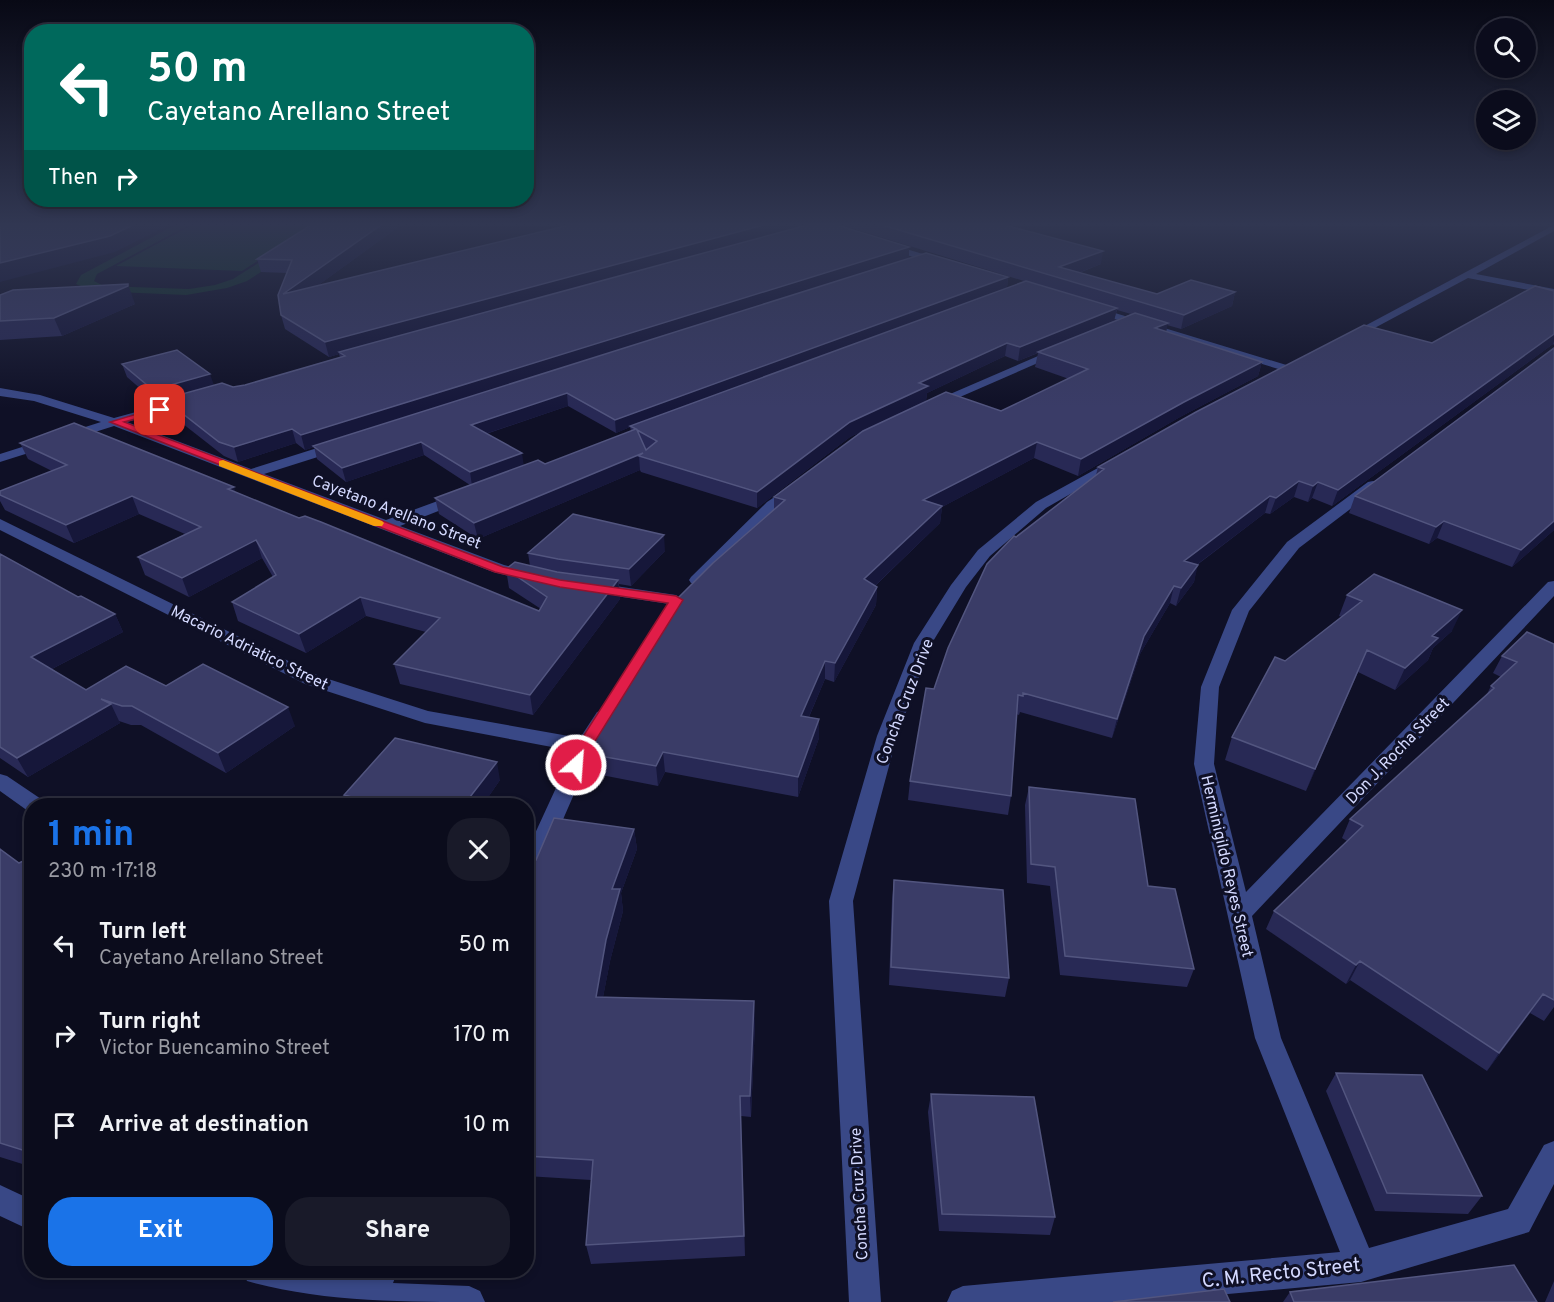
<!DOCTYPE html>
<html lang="en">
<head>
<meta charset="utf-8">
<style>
  :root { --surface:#0b0c1c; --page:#191a29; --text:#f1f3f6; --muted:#9a9ba3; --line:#2b2c3b; --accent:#1a73e8 }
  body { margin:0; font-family:Overpass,sans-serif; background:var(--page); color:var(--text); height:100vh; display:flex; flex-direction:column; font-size:22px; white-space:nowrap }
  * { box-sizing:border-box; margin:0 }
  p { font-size:20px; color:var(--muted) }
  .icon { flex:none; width:33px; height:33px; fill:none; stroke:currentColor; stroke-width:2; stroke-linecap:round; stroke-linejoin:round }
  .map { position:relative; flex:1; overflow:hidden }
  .details { position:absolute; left:24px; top:798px; width:510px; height:480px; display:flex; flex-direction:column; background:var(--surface); border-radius:24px; box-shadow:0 3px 9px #0003,0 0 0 2px var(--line) }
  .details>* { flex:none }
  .top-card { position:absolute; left:24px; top:24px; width:510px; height:183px; border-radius:24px; box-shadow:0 3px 9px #0003,0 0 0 2px var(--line); background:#00695c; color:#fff; overflow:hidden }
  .buttons { position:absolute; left:1476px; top:18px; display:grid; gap:12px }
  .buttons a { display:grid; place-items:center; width:60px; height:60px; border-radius:50%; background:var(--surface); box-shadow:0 3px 9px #0003,0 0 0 2px var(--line); font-size:30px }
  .pin { position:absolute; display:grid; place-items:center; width:51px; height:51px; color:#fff; margin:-26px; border-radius:12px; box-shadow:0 3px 9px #0006 }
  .me { position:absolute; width:66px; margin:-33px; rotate:26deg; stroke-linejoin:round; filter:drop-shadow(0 0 4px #0008) }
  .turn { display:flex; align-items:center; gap:21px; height:126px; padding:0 24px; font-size:27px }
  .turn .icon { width:78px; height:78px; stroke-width:2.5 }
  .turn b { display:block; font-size:42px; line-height:51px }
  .then { display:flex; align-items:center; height:57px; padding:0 24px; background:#0003; gap:12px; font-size:22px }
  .round { display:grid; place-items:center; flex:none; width:63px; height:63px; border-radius:24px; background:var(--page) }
  .summary { display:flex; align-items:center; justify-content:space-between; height:102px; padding:0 24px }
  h1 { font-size:36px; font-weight:700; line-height:45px; color:var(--accent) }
  .button { display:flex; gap:12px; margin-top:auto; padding:12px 24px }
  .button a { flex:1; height:69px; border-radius:24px; background:var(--accent); color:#fff; font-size:24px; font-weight:700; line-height:69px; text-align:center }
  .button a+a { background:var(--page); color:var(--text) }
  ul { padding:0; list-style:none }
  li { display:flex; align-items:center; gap:18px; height:90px; padding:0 24px }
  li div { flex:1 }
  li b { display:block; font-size:22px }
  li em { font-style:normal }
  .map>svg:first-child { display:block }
  .green { fill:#123128 }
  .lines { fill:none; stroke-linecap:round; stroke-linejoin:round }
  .minor { fill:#394886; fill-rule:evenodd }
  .wall { fill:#282955; fill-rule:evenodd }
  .shaded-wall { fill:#16173a }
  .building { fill:#3a3c67; stroke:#52557f; stroke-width:1.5; fill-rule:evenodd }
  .route { fill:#e11d48; stroke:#92132f; stroke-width:1.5 }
  .slow { fill:#f59e0b }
  .labels { text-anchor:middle; stroke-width:6; stroke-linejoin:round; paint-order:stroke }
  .street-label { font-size:16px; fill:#d4d9ff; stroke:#0f1026 }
  .near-street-label { font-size:20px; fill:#d4d9ff; stroke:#0f1026 }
</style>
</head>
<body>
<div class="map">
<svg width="1554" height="1302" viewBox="0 0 1554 1302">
  <rect width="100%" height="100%" fill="#0f1026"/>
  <path class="green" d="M 175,225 L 189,225 L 97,274 L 94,281 L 104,286 L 189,289 L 215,285 L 233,279 L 318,225 L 333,225 L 247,281 L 227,288 L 186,295 L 93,291 L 76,284 L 81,275 Z
    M 192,225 L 314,225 L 242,271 L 116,266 Z"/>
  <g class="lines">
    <path class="minor" d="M 1554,225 L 1554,231 L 1476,274 L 1554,289 L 1554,295 L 1468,278 L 1354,339 L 1350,340 L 1344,337 Z
      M 886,243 L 943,260 L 945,262 L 940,265 L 883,248 L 881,246 Z
      M 1092,306 L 1293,367 L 1295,369 L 1293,371 L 1285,371 L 1088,311 L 1087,309 Z
      M 1059,347 L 1065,350 L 1063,352 L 937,407 L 929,407 L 927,404 Z
      M 0,388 L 40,395 L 114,418 L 191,397 L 195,398 L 197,401 L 195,404 L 127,422 L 251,469 L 333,443 L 343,443 L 345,446 L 343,449 L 264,474 L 386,520 L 454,495 L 464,495 L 466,498 L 464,501 L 400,526 L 504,565 L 536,573 L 538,576 L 530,581 L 493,572 L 114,426 L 0,462 L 0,454 L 101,422 L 34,401 L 0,396 Z
      M 1116,458 L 1123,462 L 1121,465 L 1046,508 L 990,556 L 966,587 L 932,643 L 897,736 L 853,901 L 881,1302 L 849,1302 L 829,901 L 877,736 L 914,643 L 951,585 L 978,550 L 1036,502 Z
      M 1373,481 L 1378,482 L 1380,485 L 1378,488 L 1299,548 L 1249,611 L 1219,687 L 1214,764 L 1246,892 L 1548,582 L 1554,581 L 1554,596 L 1252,916 L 1281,1038 L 1369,1248 L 1508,1209 L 1544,1145 L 1554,1141 L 1554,1184 L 1529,1232 L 1361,1282 L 1140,1302 L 947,1302 L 952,1291 L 963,1286 L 1340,1252 L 1255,1038 L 1194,764 L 1201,687 L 1232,610 L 1287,542 L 1368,482 Z
      M 794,484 L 801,488 L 799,491 L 777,508 L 703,583 L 691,583 L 689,580 L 691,577 L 767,502 Z
      M 0,519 L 319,676 L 428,711 L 580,738 L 597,712 L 604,710 L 611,712 L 614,716 L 595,746 L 534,886 L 526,889 L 526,853 L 573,751 L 425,723 L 305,684 L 0,530 Z
      M 595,583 L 676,595 L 684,600 L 676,605 L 589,592 L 587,588 L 589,584 Z
      M 0,774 L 7,776 L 44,801 L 46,806 L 32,806 L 32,812 L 28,811 L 0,791 Z
      M 0,1185 L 32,1200 L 32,1231 L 0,1216 Z
      M 242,1270 L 325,1270 L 363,1280 L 366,1270 L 398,1270 L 393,1283 L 469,1286 L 480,1291 L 485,1302 C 406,1302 321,1302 247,1281 Z"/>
  </g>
  <path class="wall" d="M 401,225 L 317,286 L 909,258 L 705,323 L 1008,277 L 1007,288 L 1024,281 L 841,225 L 1005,225 L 1101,264 L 1079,273 L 1157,294 L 1235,292 L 1232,306 L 1181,329 L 1167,325 L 1166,332 L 1262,362 L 1258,376 L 1180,417 L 1078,476 L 1034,458 L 942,507 L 940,523 L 875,586 L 877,587 L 876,605 L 834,682 L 825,679 L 809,717 L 819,719 L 819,738 L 798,797 L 665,772 L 658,786 L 586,772 L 583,753 L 774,510 L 774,497 L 1001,411 L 1069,379 L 1035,367 L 1038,353 L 1018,361 L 1005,356 L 927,393 L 926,401 L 850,437 L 757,508 L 641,472 L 640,470 L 478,539 L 439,514 L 435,498 L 470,485 L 424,455 L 346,482 L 317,459 L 314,447 L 305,450 L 296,443 L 238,462 L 224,456 L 169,413 L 165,402 L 158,404 L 127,377 L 122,364 L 214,386 L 233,387 L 245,385 L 340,357 L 339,354 L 329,357 L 285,329 L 281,315 L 287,273 L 261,272 L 257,259 ZM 1117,310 L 1131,314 L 1114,321 ZM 568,406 L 616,433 L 630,427 L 631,431 L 545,464 L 523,465 L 486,434 Z
    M 1554,291 L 1554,345 L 1553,344 L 1332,506 L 1312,498 L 1308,502 L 1294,497 L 1270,514 L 1265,513 L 1197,565 L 1194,582 L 1176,606 L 1170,603 L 1140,654 L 1112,738 L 1020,712 L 1019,715 L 1016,714 L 1011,796 L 1008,815 L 908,800 L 910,781 L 934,689 L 1016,537 L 1096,475 L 1098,467 L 1432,343 Z
    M 0,295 L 135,304 L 62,336 L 0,340 Z
    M 20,443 L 236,492 L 299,518 L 539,611 L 541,609 L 509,588 L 506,569 L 530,566 L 528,553 L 665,551 L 631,586 L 619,584 L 620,599 L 533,715 L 400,684 L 394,664 L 426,632 L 366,616 L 306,653 L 238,621 L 232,602 L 273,577 L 262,558 L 189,597 L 145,575 L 138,557 L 185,534 L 139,514 L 74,543 L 5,510 L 0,501 L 0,491 L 52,471 L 28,459 Z
    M 1355,496 L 1554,530 L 1512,567 L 1437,538 L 1429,544 L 1349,513 Z
    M 0,554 L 78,597 L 115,614 L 123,632 L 52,669 L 86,690 L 166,686 L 295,726 L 226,773 L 141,725 L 131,725 L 119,721 L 120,723 L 28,777 L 0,758 Z
    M 1347,595 L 1452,631 L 1433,648 L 1428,660 L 1395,690 L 1358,672 L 1306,791 L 1225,760 L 1232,737 L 1342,617 L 1339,616 Z
    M 1554,644 L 1554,1007 L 1544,1021 L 1530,1013 L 1487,1071 L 1350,980 L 1346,984 L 1266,929 L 1274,911 L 1347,841 L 1342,838 L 1350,819 L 1487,694 L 1491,686 L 1501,677 L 1493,673 L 1502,656 Z
    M 500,780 L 482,806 L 348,806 L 344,795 Z
    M 1029,787 L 1148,886 L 1194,969 L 1187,987 L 1060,975 L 1050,886 L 1027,883 L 1025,805 Z
    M 634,829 L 637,849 L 621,893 L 623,911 L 610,961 L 603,997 L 755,1022 L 751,1117 L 741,1116 L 745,1256 L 591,1264 L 586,1245 L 591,1180 L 526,1176 L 526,873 Z
    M 0,849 L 19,863 L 32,865 L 32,1167 L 0,1157 Z
    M 894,880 L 1009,978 L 1005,997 L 889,985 L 892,899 Z
    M 1336,1073 L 1482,1196 L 1468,1214 L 1375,1211 L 1326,1091 Z
    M 931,1094 L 1055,1217 L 1050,1235 L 939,1231 L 928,1112 Z
    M 1554,1281 L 1554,1302 L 1545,1302 Z
    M 1290,1292 L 1537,1302 L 1283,1302 Z"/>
  <path class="shaded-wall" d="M 133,225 L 169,225 L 115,252 L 0,282 L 0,263 Z
    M 381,225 L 401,225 L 287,308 L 283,294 Z
    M 764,225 L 809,225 L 339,352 L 339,354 L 329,357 L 325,342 Z
    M 909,247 L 909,258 L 305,450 L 301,435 Z
    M 1103,251 L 1101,264 L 1062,279 L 1059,267 Z
    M 1008,277 L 1007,288 L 630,426 L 630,427 L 616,433 L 615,420 Z
    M 128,284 L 135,304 L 62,336 L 54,318 Z
    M 1235,292 L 1232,306 L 1181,329 L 1184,315 Z
    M 1117,308 L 1114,321 L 1018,361 L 1020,347 Z
    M 1168,323 L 1165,337 L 1155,328 Z
    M 1554,334 L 1554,341 L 1553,344 L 1332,506 L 1338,490 Z
    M 1007,343 L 1005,356 L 927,393 L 926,401 L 850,437 L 757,508 L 757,492 L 850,422 L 919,383 Z
    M 1262,362 L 1258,376 L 1180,417 L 1078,476 L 1081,459 L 1184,402 Z
    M 210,374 L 215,388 L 164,399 L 165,402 L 158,404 L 153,390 Z
    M 567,393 L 568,406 L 473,438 L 471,425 Z
    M 292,429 L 296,443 L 238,462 L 234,447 Z
    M 421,442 L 424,455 L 346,482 L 342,468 Z
    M 1037,442 L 1034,458 L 942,507 L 940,523 L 863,597 L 864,579 L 923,500 Z
    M 522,453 L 524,467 L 472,486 L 470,472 Z
    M 643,453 L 639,456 L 640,470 L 478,539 L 474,523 Z
    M 1299,481 L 1294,497 L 1270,514 L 1276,498 Z
    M 1318,482 L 1312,498 L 1308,502 L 1313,486 Z
    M 234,487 L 239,504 L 228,489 Z
    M 132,496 L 139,514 L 74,543 L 66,525 Z
    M 1270,496 L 1265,513 L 1179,578 L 1184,561 Z
    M 1444,521 L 1437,538 L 1429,544 L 1436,527 Z
    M 1554,521 L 1554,530 L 1512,567 L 1521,550 Z
    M 664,535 L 665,551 L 631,586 L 629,569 Z
    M 256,540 L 262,558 L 189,597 L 182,578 Z
    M 1198,565 L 1194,582 L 1176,606 L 1181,588 Z
    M 618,580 L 620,599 L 533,715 L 530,695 Z
    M 1174,586 L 1170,603 L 1140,654 L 1112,738 L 1117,719 L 1144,636 Z
    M 877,587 L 876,605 L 834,682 L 835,663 Z
    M 360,597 L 366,616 L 306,653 L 299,634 Z
    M 1462,610 L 1452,631 L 1433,648 L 1428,660 L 1395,690 L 1405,668 L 1432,636 Z
    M 115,614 L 123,632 L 40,675 L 31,657 Z
    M 1367,650 L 1358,672 L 1306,791 L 1315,769 Z
    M 825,661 L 825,679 L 801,735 L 801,716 Z
    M 111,704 L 120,723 L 28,777 L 17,758 Z
    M 288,707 L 295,726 L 226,773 L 218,753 Z
    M 819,719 L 819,738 L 798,797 L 798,777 Z
    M 663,752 L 665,772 L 658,786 L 656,766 Z
    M 497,762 L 500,780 L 482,806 L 463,806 Z
    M 634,829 L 637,849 L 621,893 L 623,911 L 610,961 L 599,1018 L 596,997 L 612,889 Z
    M 1360,961 L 1350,980 L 1346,984 L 1356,965 Z
    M 1543,994 L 1530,1013 L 1487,1071 L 1499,1053 Z
    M 754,1001 L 755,1022 L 751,1117 L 750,1096 Z"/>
  <path class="building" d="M 0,225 L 133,225 L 110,236 L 0,263 Z
    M 311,225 L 381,225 L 283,294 L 569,225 L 764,225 L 325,342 L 281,315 L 278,295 L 292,260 L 257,259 Z
    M 807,225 L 837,225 L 909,247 L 301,435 L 292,429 L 234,447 L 219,442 L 164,399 L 222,383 L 233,387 L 245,385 L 345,356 L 339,352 Z
    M 882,225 L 1005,225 L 1103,251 L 1059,267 L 1157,294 L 1191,280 L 1235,292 L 1184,315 Z
    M 926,253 L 1008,277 L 615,420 L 567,393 L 471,425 L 522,453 L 470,472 L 421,442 L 342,468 L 313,446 Z
    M 1026,281 L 1117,308 L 1020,347 L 1007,343 L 919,383 L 928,386 L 850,422 L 757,492 L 639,456 L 643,453 L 474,523 L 435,498 L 538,460 L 545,464 L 636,429 L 630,426 ZM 637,430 L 657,441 L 646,450 Z
    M 128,284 L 128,286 L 54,318 L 0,321 L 0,295 L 13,290 Z
    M 1535,286 L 1554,291 L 1554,334 L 1338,490 L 1318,482 L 1313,486 L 1299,481 L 1276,498 L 1270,496 L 1184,561 L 1198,565 L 1181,588 L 1174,586 L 1144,636 L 1117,719 L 1023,693 L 1023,696 L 1018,695 L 1011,796 L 910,781 L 926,688 L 934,689 L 948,648 L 987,564 L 1014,536 L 1016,537 L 1104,469 L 1098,467 L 1196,412 L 1364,325 L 1432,343 Z
    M 1135,313 L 1168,323 L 1155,328 L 1262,362 L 1184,402 L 1081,459 L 1037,442 L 923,500 L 942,506 L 864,579 L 877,587 L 835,663 L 825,661 L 801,716 L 819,719 L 798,777 L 663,752 L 656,766 L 583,753 L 594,728 L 673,603 L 713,563 L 785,500 L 774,497 L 863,431 L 946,392 L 1001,411 L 1088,369 L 1038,352 Z
    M 1554,348 L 1554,521 L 1521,550 L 1444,521 L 1436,527 L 1355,496 Z
    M 177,350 L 210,374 L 153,390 L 122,364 Z
    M 74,423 L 234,487 L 228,489 L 299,518 L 305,516 L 321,522 L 539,611 L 547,597 L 506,569 L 515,562 L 557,572 L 618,580 L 530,695 L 394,664 L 440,618 L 360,597 L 299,634 L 232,602 L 276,575 L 256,540 L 182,578 L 138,557 L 201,527 L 132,496 L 66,525 L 0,495 L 0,491 L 67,465 L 20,443 Z
    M 573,514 L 664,535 L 629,569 L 558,559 L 528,553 Z
    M 0,554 L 78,597 L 81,596 L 115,614 L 31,657 L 86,690 L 126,666 L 166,686 L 203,664 L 288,707 L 218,753 L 132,706 L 122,706 L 101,699 L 111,704 L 17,758 L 0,747 Z
    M 1374,574 L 1462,610 L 1432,636 L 1438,638 L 1405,668 L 1367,650 L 1315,769 L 1232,737 L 1275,657 L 1285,661 L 1362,601 L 1347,595 Z
    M 1527,632 L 1554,644 L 1554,1000 L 1543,994 L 1499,1053 L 1360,961 L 1356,965 L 1274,911 L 1363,826 L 1350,819 L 1494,688 L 1491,686 L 1517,662 L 1502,656 Z
    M 395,738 L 497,762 L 463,806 L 387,806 L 344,795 Z
    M 1029,787 L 1135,799 L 1148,886 L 1175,889 L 1194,969 L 1065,956 L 1055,867 L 1031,864 Z
    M 554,818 L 634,829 L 612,889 L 620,889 L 606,940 L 596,997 L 754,1001 L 750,1096 L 740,1096 L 744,1236 L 586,1245 L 593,1160 L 526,1156 L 526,873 L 529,868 L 536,860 Z
    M 0,849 L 19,863 L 23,861 L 32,865 L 32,1153 L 0,1143 Z
    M 894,880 L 1003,890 L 1009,978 L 891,967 Z
    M 1336,1073 L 1422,1075 L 1482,1196 L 1387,1193 Z
    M 931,1094 L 1034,1097 L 1055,1217 L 942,1214 Z
    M 1514,1265 L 1537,1302 L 1294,1302 L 1290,1292 Z
    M 1224,1289 L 1230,1302 L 1113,1302 Z"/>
  <linearGradient id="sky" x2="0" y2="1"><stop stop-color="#080915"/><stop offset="0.55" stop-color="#313752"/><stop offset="1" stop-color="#313752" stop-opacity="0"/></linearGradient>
  <rect width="1554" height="408" fill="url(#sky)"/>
  <path class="route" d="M 160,407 L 163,408 L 163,412 L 124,422 L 503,567 L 560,580 L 676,596 L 683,600 L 592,746 L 582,768 L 571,768 L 569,765 L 577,746 L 668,603 L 560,587 L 495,572 L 110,422 Z"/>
  <path class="slow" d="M 223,460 L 382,521 L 384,523 L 382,526 L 374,526 L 219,466 L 219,461 Z"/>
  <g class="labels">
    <g class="street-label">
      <text transform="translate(397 511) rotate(21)" y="6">Cayetano Arellano Street</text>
      <text transform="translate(250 647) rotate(26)" y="6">Macario Adriatico Street</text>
      <text transform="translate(904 701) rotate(-69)" y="6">Concha Cruz Drive</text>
      <text transform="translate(1397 750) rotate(-46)" y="6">Don J. Rocha Street</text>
      <text transform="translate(1228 866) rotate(77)" y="6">Herminigildo Reyes Street</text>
      <text transform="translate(858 1194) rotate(-93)" y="6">Concha Cruz Drive</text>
    </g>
    <g class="near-street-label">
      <text transform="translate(1281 1272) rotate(-6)" y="7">C. M. Recto Street</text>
    </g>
  </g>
</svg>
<div class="buttons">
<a><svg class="icon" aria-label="search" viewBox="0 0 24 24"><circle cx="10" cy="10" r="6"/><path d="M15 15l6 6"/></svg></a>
<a><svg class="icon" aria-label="layers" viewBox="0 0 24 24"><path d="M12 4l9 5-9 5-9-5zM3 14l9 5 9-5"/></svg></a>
</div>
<div class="pin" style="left:160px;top:410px;background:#d93025"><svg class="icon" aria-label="arrive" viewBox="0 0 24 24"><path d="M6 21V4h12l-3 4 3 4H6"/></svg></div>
<svg class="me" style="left:576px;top:765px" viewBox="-20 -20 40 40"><circle r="17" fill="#e11d48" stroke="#fff" stroke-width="3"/><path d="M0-11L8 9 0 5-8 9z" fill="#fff"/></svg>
<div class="top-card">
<div class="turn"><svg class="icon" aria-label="left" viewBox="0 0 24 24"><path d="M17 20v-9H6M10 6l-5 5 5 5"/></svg><div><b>50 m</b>Cayetano Arellano Street</div></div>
<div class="then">Then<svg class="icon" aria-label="right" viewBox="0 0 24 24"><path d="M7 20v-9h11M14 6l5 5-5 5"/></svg></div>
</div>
<section class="details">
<div class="summary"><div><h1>1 min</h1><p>230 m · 17:18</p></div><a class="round"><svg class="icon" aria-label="close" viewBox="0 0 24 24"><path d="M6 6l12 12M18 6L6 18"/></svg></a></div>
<ul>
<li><svg class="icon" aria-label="left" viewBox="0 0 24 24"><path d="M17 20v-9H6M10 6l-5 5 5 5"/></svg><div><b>Turn left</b><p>Cayetano Arellano Street</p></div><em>50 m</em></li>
<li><svg class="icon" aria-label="right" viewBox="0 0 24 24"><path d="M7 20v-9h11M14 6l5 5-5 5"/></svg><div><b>Turn right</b><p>Victor Buencamino Street</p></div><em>170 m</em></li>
<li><svg class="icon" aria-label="arrive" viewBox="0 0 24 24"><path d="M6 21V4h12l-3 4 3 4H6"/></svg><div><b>Arrive at destination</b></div><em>10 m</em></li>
</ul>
<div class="button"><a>Exit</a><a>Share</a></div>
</section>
</div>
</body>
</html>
